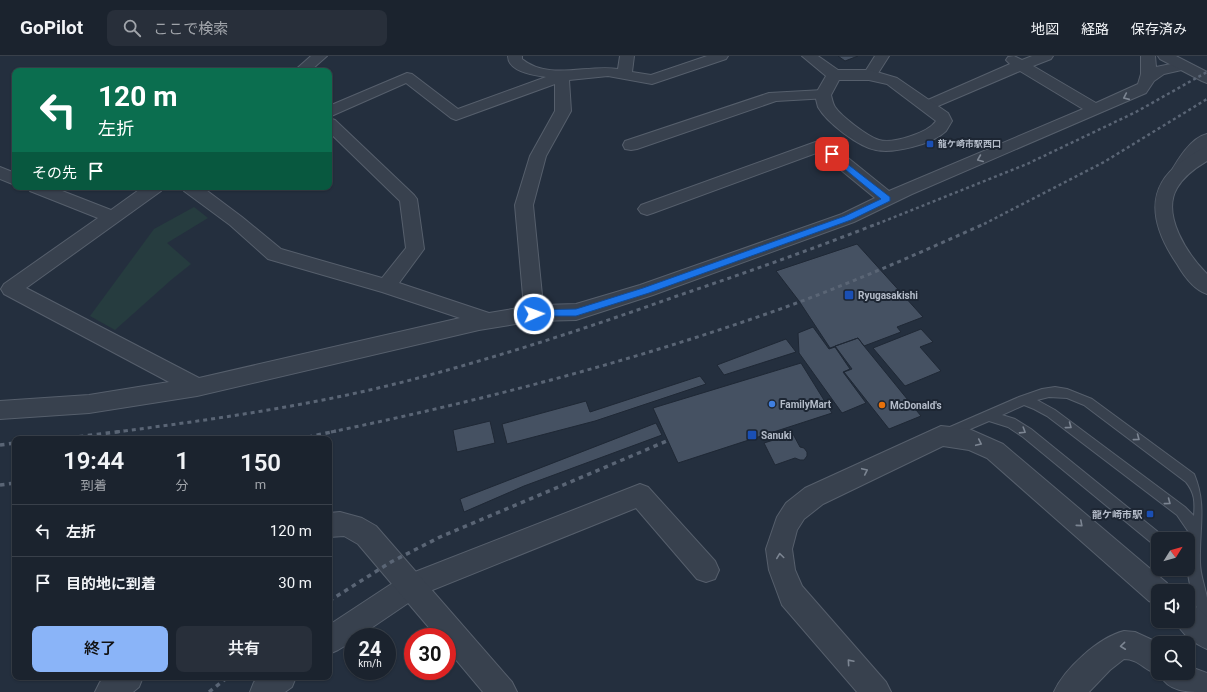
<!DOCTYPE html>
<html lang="ja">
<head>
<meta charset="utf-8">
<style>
  :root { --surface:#1b232e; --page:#282f3a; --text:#f1f3f6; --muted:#a0a4aa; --line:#39404a; --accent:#8ab4f8 }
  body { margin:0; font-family:Roboto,"Noto Sans JP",sans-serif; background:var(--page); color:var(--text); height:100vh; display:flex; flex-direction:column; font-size:15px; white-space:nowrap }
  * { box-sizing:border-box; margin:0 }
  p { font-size:13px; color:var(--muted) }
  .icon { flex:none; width:22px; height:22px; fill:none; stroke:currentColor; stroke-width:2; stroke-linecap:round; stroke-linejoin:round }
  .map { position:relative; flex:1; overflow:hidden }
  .details { position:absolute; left:12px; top:380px; width:320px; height:244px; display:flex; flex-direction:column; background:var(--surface); border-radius:8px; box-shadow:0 1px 3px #0004,0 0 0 1px var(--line) }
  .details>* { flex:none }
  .guide { position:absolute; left:12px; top:12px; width:320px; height:122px; border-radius:8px; box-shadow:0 1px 3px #0004,0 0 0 1px var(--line); background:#0b6e4f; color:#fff; overflow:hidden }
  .needle { width:26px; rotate:53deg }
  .buttons { position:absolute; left:1151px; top:476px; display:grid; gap:8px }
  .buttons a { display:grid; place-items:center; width:44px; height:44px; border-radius:8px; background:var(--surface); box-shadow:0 1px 3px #0004,0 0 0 1px var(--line); font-size:20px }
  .speed { position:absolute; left:344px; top:572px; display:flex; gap:8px; font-size:20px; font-weight:700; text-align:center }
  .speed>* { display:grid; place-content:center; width:52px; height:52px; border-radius:50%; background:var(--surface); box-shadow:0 1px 3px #0004,0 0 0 1px var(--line); line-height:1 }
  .speed small { font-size:10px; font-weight:400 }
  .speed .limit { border:6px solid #d22; background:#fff; color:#111 }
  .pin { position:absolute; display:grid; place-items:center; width:34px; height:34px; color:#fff; margin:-17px; border-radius:8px; box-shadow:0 2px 6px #0006 }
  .me { position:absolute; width:44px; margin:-22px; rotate:88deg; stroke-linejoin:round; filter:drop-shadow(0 0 3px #0008) }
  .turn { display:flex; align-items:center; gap:14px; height:84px; padding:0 20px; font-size:18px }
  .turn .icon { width:52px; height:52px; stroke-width:2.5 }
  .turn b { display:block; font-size:28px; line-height:34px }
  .then { display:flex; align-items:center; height:38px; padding:0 20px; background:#0003; gap:8px; font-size:15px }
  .eta { display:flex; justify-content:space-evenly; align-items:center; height:68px; text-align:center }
  .eta b { font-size:24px; font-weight:600; line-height:28px }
  .button { display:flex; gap:8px; margin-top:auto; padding:8px 20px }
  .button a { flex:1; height:46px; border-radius:8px; background:var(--accent); color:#111; font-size:16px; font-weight:600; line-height:46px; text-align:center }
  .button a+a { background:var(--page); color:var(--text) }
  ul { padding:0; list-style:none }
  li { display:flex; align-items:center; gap:12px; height:52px; padding:0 20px; border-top:1px solid var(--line) }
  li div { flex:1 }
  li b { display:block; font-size:15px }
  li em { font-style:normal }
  header { display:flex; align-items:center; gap:24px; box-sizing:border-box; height:56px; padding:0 20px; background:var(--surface); border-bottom:1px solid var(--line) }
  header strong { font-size:19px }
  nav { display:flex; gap:22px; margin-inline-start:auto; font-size:14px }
  .search { width:280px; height:36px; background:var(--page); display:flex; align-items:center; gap:10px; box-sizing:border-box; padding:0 14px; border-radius:8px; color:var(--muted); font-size:15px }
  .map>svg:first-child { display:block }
  .green { fill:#263c3f }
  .building { fill:#455162; stroke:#1f2835 }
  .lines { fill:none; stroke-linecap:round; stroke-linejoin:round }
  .service-casing { stroke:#565f6c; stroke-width:2 }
  .minor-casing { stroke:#565f6c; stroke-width:2 }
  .tertiary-casing { stroke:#565f6c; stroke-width:2 }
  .service { fill:#38414e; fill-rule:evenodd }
  .minor { fill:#38414e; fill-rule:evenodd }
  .tertiary { fill:#38414e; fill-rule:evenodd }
  .rail-far2 { stroke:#5a6575; stroke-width:2.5; stroke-dasharray:3 3; stroke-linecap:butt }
  .rail-far1 { stroke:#5a6575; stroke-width:3; stroke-dasharray:4 4; stroke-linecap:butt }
  .rail { stroke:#5a6575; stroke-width:3.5; stroke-dasharray:4.5 4.5; stroke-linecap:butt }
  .oneway { stroke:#7c8592 }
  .route { fill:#1a73e8; stroke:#114b97 }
  .transit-dot { fill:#1a4fb4; stroke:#1d2633; stroke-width:1.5 }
  .shop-dot { fill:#3f7fe0; stroke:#1d2633; stroke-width:1.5 }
  .food-dot { fill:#e8710a; stroke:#1d2633; stroke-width:1.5 }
  .labels { text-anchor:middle; stroke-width:4; stroke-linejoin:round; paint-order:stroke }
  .far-poi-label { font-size:9px; font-weight:bold; fill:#b4bcc9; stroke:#1d2633; text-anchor:start }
  .poi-label { font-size:10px; font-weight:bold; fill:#b4bcc9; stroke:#1d2633; text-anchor:start }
</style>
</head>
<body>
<header>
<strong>GoPilot</strong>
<div class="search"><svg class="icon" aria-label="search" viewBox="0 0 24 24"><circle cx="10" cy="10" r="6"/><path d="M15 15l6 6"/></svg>ここで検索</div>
<nav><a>地図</a><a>経路</a><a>保存済み</a></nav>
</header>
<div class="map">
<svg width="1207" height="636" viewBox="0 0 1207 636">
  <rect width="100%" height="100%" fill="#242f3e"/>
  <path class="green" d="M 194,151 L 208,162 L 167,187 L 191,208 L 171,224 L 115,274 L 90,260 L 154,173 Z"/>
  <path class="building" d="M 838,0 L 858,0 L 845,5 Z
    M 857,188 L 923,261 L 897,271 L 901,276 L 864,290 L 858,282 L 830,292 L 799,245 L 776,215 Z
    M 813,271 L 829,293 L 835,291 L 850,313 L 843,316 L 866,347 L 842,357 L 799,297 L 798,277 Z
    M 921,273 L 933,286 L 920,291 L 941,315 L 905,330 L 873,292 Z
    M 858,282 L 864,290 L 921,360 L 889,373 L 844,316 L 852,313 L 835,290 Z
    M 786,283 L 796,296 L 724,319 L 717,309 Z
    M 801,307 L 832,357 L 678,407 L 653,352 Z
    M 700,320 L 706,328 L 595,365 L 507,388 L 502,368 L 586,345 L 590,356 Z
    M 490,365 L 495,387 L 457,396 L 453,374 Z
    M 656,367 L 662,379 L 524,430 L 464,456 L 460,443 Z
    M 793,378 L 800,391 L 804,392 L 807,396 L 807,400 L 804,404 L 800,404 L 795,402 L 775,409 L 764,387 Z"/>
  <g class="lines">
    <g class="service-casing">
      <path id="service" d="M 1055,331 L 1067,333 L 1092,343 L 1194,418 C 1207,449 1199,472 1200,506 C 1200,519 1205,530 1207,542 C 1207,551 1207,561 1207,570 L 1202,568 L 1191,534 L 1187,513 L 1188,513 L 1188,488 L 1190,478 L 1177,459 L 1047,360 L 1034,353 L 1024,349 L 1002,359 L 1015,363 L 1031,373 L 1163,480 L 1164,483 L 1158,483 L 1158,490 L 1153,488 L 1023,381 L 1008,371 L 989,365 L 947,383 L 943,382 L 941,378 L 943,374 L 1019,341 L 1042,333 ZM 1049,341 L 1067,342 L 1084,349 L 1186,426 C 1195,437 1195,446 1194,460 L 1185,451 L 1055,354 L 1037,344 Z"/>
    </g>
    <g class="minor-casing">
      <path id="minor" d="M 311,0 L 327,0 L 310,15 L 294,15 Z
        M 508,0 L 522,0 L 522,3 C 549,25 587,8 618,13 L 620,0 L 634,0 L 632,16 L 651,19 L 707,0 L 728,0 L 726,3 L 652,28 L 608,20 L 569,24 L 571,55 L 546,100 L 533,149 L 543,249 L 576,248 L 640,229 L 842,158 L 875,142 L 819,96 L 653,157 L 647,159 L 641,157 L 638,153 L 641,149 L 821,84 L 827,85 L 889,135 L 1083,53 L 1020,15 L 931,53 L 926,55 L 921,53 L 918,50 L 921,47 L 1010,8 L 1006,4 L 1008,1 L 1014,0 L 1022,4 L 1032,0 L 1053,0 L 1051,3 L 1033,10 L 1096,47 L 1138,28 L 1141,18 L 1141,0 L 1155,0 L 1156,11 L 1181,6 L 1186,7 L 1188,10 L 1186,13 L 1164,18 L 1154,25 L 1146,37 L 912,138 L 854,166 L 653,239 L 576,264 L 534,265 L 479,274 L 197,340 L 89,357 L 0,363 L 0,345 L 89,339 L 169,326 L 4,238 L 1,233 L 4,228 L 98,162 L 30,135 L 27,131 L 52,131 L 111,154 L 143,131 L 164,131 L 161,135 L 26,232 L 199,322 L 460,262 L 382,236 L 268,203 L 230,169 L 184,135 L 181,131 L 202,131 L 242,161 L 281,193 L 382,222 L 406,192 L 400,145 L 329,76 L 329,62 L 335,64 L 414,139 L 417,143 L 424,193 L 399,227 L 489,257 L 524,251 L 515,149 L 530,100 L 555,55 L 555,28 L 456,64 L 451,62 L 406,27 L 329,61 L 329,50 L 407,17 L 412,18 L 458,53 L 546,21 C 534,19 508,16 508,0 Z
        M 875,0 L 889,0 L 875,22 L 870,23 L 865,22 L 863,19 Z
        M 823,34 L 828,36 L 831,39 L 828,42 L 776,45 L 637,93 L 631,94 L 625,93 L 623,89 L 625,85 L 769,37 Z
        M 1207,78 L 1207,91 L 1183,123 L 1177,125 L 1171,123 L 1169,119 C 1177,105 1190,82 1207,78 Z
        M 0,111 L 15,117 L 15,129 L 0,123 Z
        M 640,428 L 648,431 L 715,505 L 719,514 L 715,523 L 706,526 L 697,523 L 636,452 L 420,539 L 358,581 L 353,581 L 353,585 L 338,594 L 329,598 L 329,569 L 402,521 Z
        M 261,621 L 296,621 L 292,631 L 285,636 L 250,636 L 254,626 Z"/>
    </g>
    <g class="tertiary-casing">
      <path id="tertiary" d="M 802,0 L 818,0 L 838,14 L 870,14 L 897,22 L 948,57 L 952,65 C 950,68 948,72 946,75 C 933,88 894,98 876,94 C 859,91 827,67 818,51 C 817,47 816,43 815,39 L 826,20 ZM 839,24 L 869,24 L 887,28 L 936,65 C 928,77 893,88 879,84 C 868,81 841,60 835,51 C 833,48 832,43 831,39 Z
        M 1158,0 L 1176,0 L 1207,16 L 1207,27 L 1202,25 L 1160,3 Z
        M 1207,91 L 1207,105 C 1195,112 1184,120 1177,132 C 1161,159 1188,199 1207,218 L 1207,238 C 1194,234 1184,220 1177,208 C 1154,174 1141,135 1181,106 C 1189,101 1197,94 1207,91 Z
        M 941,370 L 969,373 L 1003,388 L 1167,527 L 1171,535 L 1158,535 L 1158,549 L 1149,545 L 987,402 L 969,394 L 943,390 L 823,448 L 804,463 L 797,474 L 792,493 L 795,514 L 802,530 L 886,626 L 891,636 L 857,636 L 782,549 L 769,514 L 766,493 L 777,461 L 786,447 L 805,432 Z
        M 340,456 L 362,462 L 376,470 L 512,626 L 517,636 L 483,636 L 447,593 L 447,581 L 437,581 L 358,488 L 344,480 L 329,481 L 329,457 Z
        M 1188,548 L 1198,552 L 1207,561 L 1207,593 C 1195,588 1181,578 1176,565 L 1188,565 Z
        M 1124,575 L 1135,576 L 1159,587 L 1158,587 L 1158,617 L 1188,617 L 1188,610 L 1207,617 L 1207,636 C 1186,636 1169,636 1159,618 C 1146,616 1139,603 1124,603 L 1110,614 L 1089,636 L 1054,636 C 1064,613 1099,581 1124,575 Z
        M 106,621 L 143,621 L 139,631 L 133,636 L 95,636 L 100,626 Z"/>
    </g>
    <use href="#service" class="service"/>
    <use href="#minor" class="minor"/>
    <use href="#tertiary" class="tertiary"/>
    <path class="rail-far2" d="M 877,168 L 1027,108 L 1136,56 L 1207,16
      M 984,168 L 1104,106 L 1207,43"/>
    <path class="rail-far1" d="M 116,376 C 218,363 322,348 422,321 C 508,298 593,270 677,240 C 745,217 813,193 879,167
      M 331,376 C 480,345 626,307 769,257 C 843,231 915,199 986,167"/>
    <path class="rail" d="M 61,383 L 124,375
      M 299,383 L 336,375
      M 0,389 L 15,387
      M 0,429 L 15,427
      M 329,545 L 391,506 L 440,481 L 667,385
      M 209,636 L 228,621"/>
  </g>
  <defs><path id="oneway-chevron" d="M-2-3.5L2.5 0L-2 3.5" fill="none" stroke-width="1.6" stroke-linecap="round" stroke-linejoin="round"/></defs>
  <g class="oneway">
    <use href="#oneway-chevron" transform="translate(1126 41) rotate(156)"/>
    <use href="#oneway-chevron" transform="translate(980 103) rotate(157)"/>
    <use href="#oneway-chevron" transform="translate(1069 370) rotate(37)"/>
    <use href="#oneway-chevron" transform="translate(1023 375) rotate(32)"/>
    <use href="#oneway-chevron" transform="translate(1137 382) rotate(37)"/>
    <use href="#oneway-chevron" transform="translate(979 387) rotate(25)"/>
    <use href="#oneway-chevron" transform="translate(865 415) rotate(-25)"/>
    <use href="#oneway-chevron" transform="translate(1168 446) rotate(37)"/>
    <use href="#oneway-chevron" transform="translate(1080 468) rotate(41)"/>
    <use href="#oneway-chevron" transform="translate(780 500) rotate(-98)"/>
    <use href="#oneway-chevron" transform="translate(1123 590) rotate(174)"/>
    <use href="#oneway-chevron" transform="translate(850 606) rotate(-131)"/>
  </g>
  <path class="route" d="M 832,96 L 890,141 L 890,145 L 851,164 L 649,237 L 576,260 L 531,260 L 529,258 L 534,254 L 576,253 L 643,232 L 845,160 L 881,143 L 829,100 L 828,98 Z"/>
  <g class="transit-dot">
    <rect x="926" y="84" width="8" height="8" rx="2"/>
    <rect x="844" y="234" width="10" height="10" rx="2"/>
    <rect x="747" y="374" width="10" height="10" rx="2"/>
    <rect x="1146" y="454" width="8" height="8" rx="2"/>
  </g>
  <circle class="shop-dot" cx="772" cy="348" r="4"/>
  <circle class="food-dot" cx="882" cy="349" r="4"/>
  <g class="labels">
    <g class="far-poi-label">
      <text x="938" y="91">龍ケ崎市駅西口</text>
    </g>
    <g class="poi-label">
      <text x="858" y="243">Ryugasakishi</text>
      <text x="780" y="352">FamilyMart</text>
      <text x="890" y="353">McDonald's</text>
      <text x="761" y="383">Sanuki</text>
      <text x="1142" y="462" text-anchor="end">龍ケ崎市駅</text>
    </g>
  </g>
</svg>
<div class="buttons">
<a><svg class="needle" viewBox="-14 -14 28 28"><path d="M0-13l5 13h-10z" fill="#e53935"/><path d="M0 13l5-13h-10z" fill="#a0a4aa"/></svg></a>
<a><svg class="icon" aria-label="sound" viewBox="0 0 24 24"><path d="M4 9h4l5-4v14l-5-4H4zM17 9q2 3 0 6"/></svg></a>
<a><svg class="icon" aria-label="search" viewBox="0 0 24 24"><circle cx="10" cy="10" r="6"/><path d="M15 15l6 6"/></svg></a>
</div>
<div class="speed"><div>24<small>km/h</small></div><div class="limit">30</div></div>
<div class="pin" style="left:832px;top:98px;background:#d93025"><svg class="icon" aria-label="arrive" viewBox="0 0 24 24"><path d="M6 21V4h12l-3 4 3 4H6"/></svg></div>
<svg class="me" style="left:534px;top:258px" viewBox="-20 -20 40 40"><circle r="17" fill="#1a73e8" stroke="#fff" stroke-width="3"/><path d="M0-11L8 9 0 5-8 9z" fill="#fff"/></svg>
<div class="guide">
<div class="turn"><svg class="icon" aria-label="left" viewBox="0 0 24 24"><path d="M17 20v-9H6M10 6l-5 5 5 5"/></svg><div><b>120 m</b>左折</div></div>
<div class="then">その先<svg class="icon" aria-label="arrive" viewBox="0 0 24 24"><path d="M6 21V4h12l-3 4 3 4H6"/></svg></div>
</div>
<section class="details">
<div class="eta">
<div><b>19:44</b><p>到着</p></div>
<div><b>1</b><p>分</p></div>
<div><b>150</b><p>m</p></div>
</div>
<ul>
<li><svg class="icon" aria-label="left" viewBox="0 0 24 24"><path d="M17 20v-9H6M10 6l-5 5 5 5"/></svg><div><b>左折</b></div><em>120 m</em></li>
<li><svg class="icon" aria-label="arrive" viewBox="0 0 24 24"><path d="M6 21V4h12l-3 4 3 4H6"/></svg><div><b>目的地に到着</b></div><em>30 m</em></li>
</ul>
<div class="button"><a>終了</a><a>共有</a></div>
</section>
</div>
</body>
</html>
